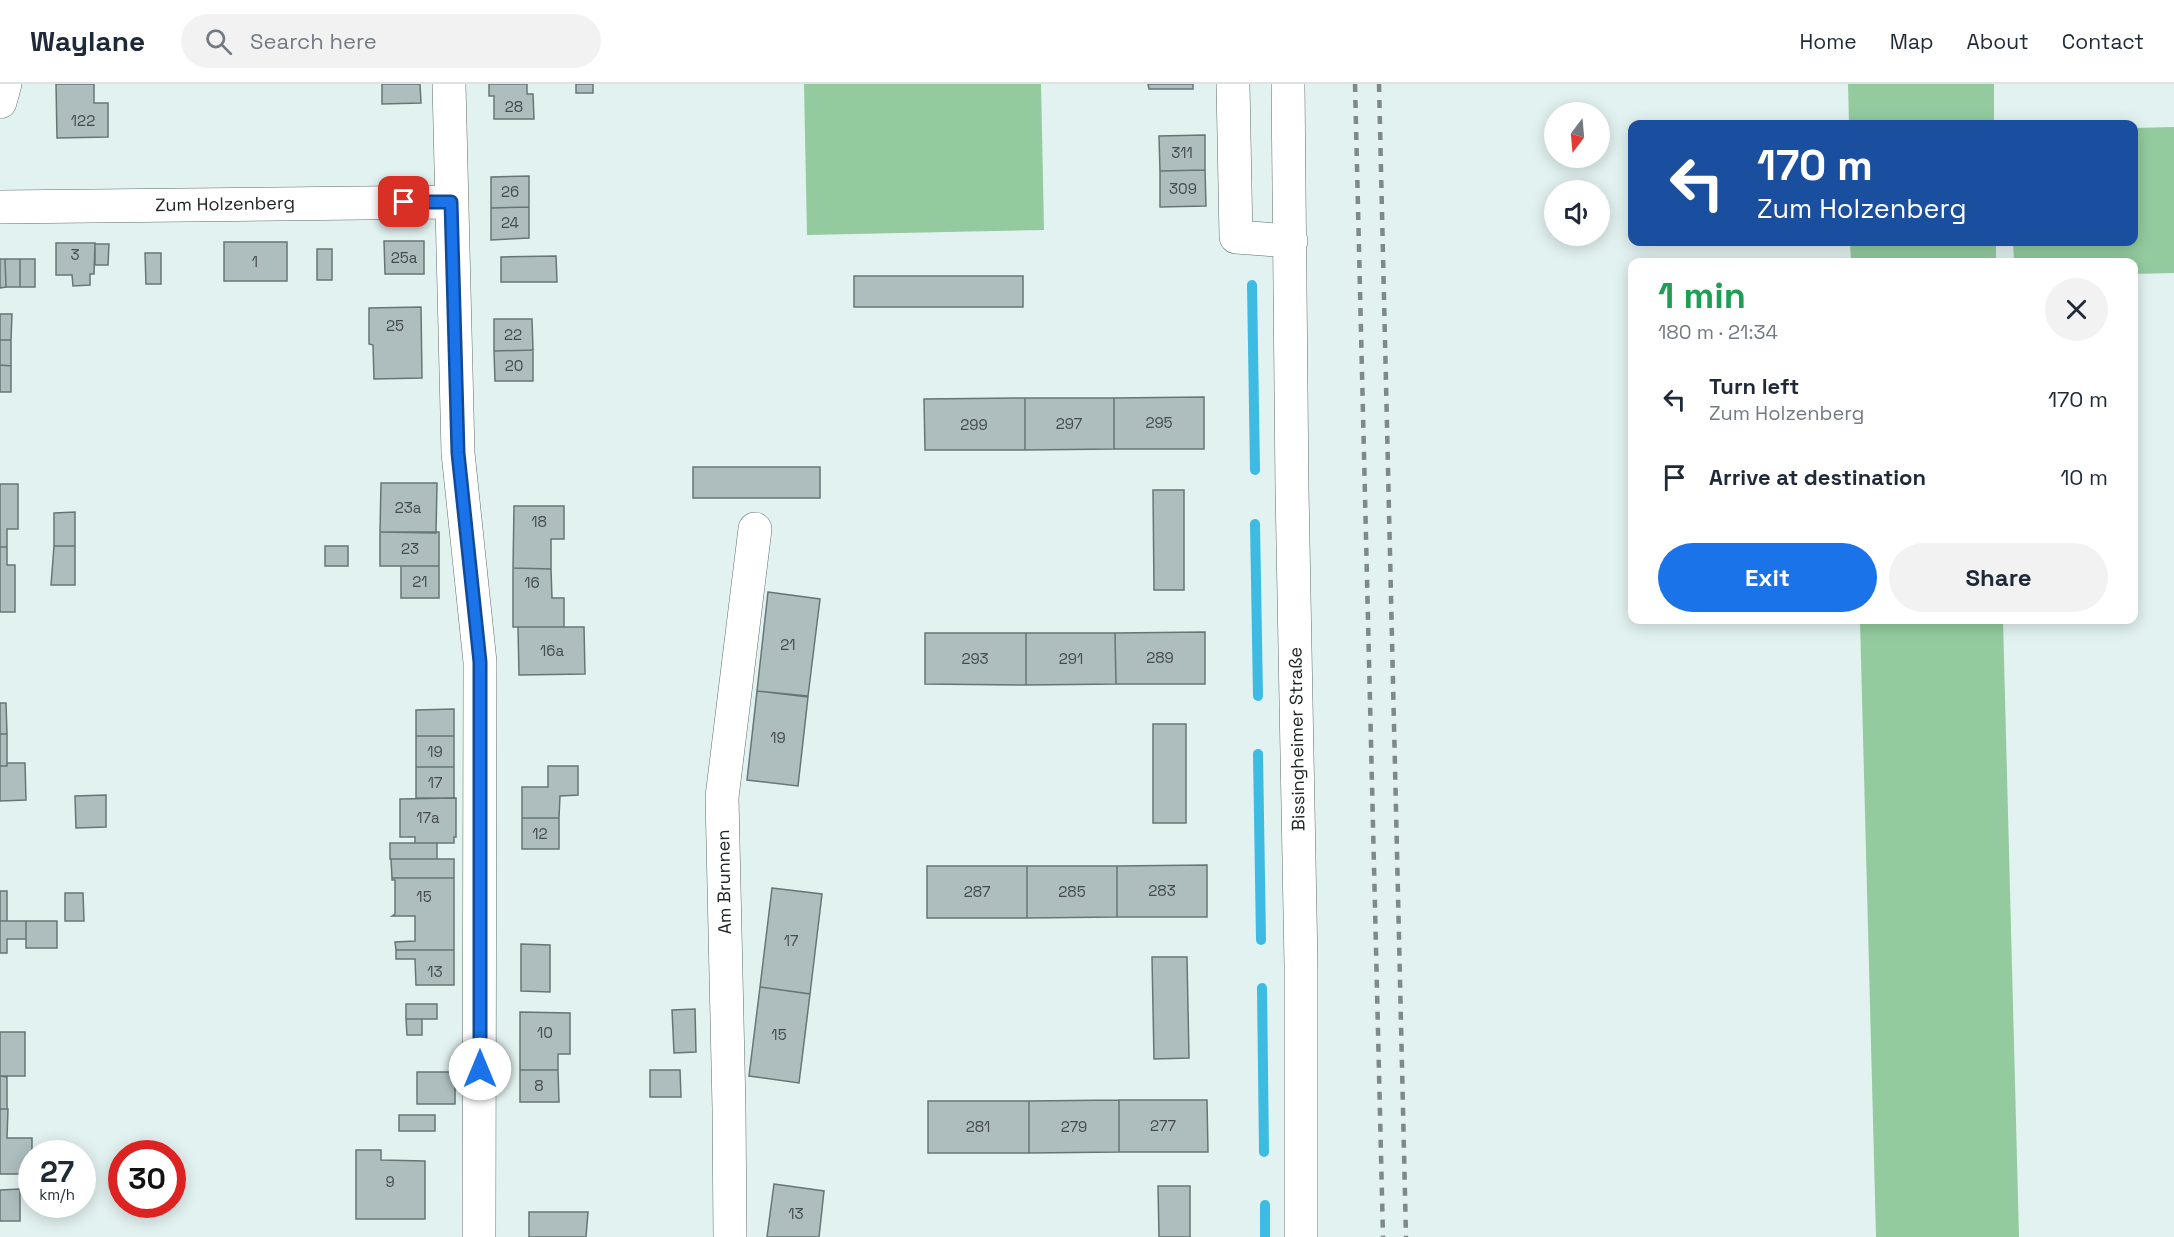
<!DOCTYPE html>
<html lang="en">
<head>
<meta charset="utf-8">
<style>
  :root { --surface:#fff; --page:#f2f2f3; --text:#1f2937; --muted:#747a83; --line:#e0e1e3; --accent:#1a73e8 }
  body { margin:0; font-family:"Space Grotesk",sans-serif; background:var(--page); color:var(--text); height:100vh; display:flex; flex-direction:column; font-size:22px; white-space:nowrap }
  * { box-sizing:border-box; margin:0 }
  p { font-size:20px; color:var(--muted) }
  .icon { flex:none; width:33px; height:33px; fill:none; stroke:currentColor; stroke-width:2; stroke-linecap:round; stroke-linejoin:round }
  .map { position:relative; flex:1; overflow:hidden }
  .sheet { position:absolute; left:1628px; top:174px; width:510px; height:366px; display:flex; flex-direction:column; background:var(--surface); border-radius:12px; box-shadow:0 3px 15px #0003 }
  .sheet>* { flex:none }
  .banner { position:absolute; left:1628px; top:36px; width:510px; height:126px; border-radius:12px; box-shadow:0 3px 15px #0003; background:#1a4fa0; color:#fff; overflow:hidden }
  .needle { width:39px; rotate:196deg }
  .fabs { position:absolute; left:1544px; top:18px; display:grid; gap:12px }
  .fabs a { display:grid; place-items:center; width:66px; height:66px; border-radius:50%; background:var(--surface); box-shadow:0 3px 15px #0003; font-size:30px }
  .speed { position:absolute; left:18px; top:1056px; display:flex; gap:12px; font-size:30px; font-weight:700; text-align:center }
  .speed>* { display:grid; place-content:center; width:78px; height:78px; border-radius:50%; background:var(--surface); box-shadow:0 3px 15px #0003; line-height:1 }
  .speed small { font-size:15px; font-weight:400 }
  .speed .limit { border:9px solid #d22; background:#fff; color:#111 }
  .pin { position:absolute; display:grid; place-items:center; width:51px; height:51px; color:#fff; margin:-26px; border-radius:12px; box-shadow:0 3px 9px #0006 }
  .me { position:absolute; width:66px; margin:-33px; rotate:0deg; stroke-linejoin:round; filter:drop-shadow(0 0 4px #0008) }
  .turn { display:flex; align-items:center; gap:21px; height:126px; padding:0 30px; font-size:27px }
  .turn .icon { width:78px; height:78px; stroke-width:2.5 }
  .turn b { display:block; font-size:42px; line-height:51px }
  .round { display:grid; place-items:center; flex:none; width:63px; height:63px; border-radius:32px; background:var(--page) }
  .summary { display:flex; align-items:center; justify-content:space-between; height:102px; padding:0 30px }
  h1 { font-size:36px; font-weight:800; line-height:45px; color:#1e9e55 }
  .action { display:flex; gap:12px; margin-top:auto; padding:12px 30px }
  .action a { flex:1; height:69px; border-radius:36px; background:var(--accent); color:#fff; font-size:24px; font-weight:800; line-height:69px; text-align:center }
  .action a+a { background:var(--page); color:var(--text) }
  ul { padding:0; list-style:none }
  li { display:flex; align-items:center; gap:18px; height:78px; padding:0 30px }
  li div { flex:1 }
  li b { display:block; font-size:22px }
  li em { font-style:normal }
  header { display:flex; align-items:center; gap:36px; box-sizing:border-box; height:84px; padding:0 30px; background:var(--surface); border-bottom:2px solid var(--line) }
  header strong { font-size:28px }
  nav { display:flex; gap:33px; margin-inline-start:auto; font-size:21px }
  .search { width:420px; height:54px; background:var(--page); display:flex; align-items:center; gap:15px; box-sizing:border-box; padding:0 21px; border-radius:33px; color:var(--muted); font-size:22px }
  .map>svg:first-child { display:block }
  .green { fill:#93cb9e }
  .lines { fill:none; stroke-linecap:round; stroke-linejoin:round }
  .stream { stroke:#3ebbe3; stroke-width:10 }
  .building { fill:#aebebf; stroke:#677577; stroke-width:1.5 }
  .minor-casing { stroke:#606e6c; stroke-width:34 }
  .minor { stroke:#fff; stroke-width:33 }
  .rail { stroke:#7f8988; stroke-width:4.5; stroke-dasharray:8 8; stroke-linecap:butt }
  .route-casing { stroke:#114b97; stroke-width:15 }
  .route { stroke:#1a73e8; stroke-width:10 }
  .labels { text-anchor:middle; stroke-width:4.5; stroke-linejoin:round; paint-order:stroke }
  .number-label { font-size:15px; fill:#444b4c }
  .street-label { font-size:18px; fill:#202525; stroke:#fff }
</style>
</head>
<body>
<header>
<strong>Waylane</strong>
<div class="search"><svg class="icon" aria-label="search" viewBox="0 0 24 24"><circle cx="10" cy="10" r="6"/><path d="M15 15l6 6"/></svg>Search here</div>
<nav><a>Home</a><a>Map</a><a>About</a><a>Contact</a></nav>
</header>
<div class="map">
<svg width="2174" height="1153" viewBox="0 0 2174 1153">
  <rect width="100%" height="100%" fill="#e2f2f0"/>
  <path class="green" d="M 804,0 L 1041,0 L 1044,146 L 807,151 Z
    M 1848,0 L 1994,0 L 1994,40 L 1849,40 Z
    M 2174,43 L 2174,189 L 2133,190 L 2133,178 L 2014,178 L 2013,158 L 2133,158 L 2133,44 Z
    M 1850,158 L 1996,158 L 1996,178 L 1851,178 Z
    M 1860,536 L 2003,536 L 2019,1153 L 1876,1153 Z"/>
  <g class="lines">
    <path class="stream" d="M 1252,201 L 1255,386
      M 1255,440 L 1258,612
      M 1258,670 L 1261,856
      M 1262,904 L 1264,1068
      M 1265,1121 L 1265,1153"/>
  </g>
  <path class="building" d="M 56,0 L 94,0 L 94,19 L 108,19 L 108,53 L 57,54 Z
    M 382,0 L 420,0 L 421,19 L 382,20 Z
    M 489,0 L 527,0 L 527,10 L 533,10 L 534,35 L 494,35 L 494,12 L 489,12 Z
    M 576,0 L 593,0 L 593,9 L 576,9 Z
    M 1148,0 L 1193,0 L 1193,5 L 1149,5 Z
    M 1205,51 L 1205,86 L 1160,87 L 1159,52 Z
    M 1205,86 L 1206,122 L 1160,123 L 1160,87 Z
    M 529,92 L 529,123 L 491,124 L 491,93 Z
    M 529,123 L 529,154 L 491,156 L 491,124 Z
    M 384,157 L 424,157 L 424,190 L 385,190 Z
    M 224,158 L 287,158 L 287,197 L 224,197 Z
    M 56,159 L 95,159 L 94,190 L 90,190 L 90,201 L 73,202 L 72,191 L 56,191 Z
    M 95,160 L 109,160 L 108,181 L 95,181 Z
    M 317,165 L 332,165 L 332,196 L 317,196 Z
    M 145,169 L 161,169 L 161,200 L 146,200 Z
    M 556,172 L 557,198 L 501,198 L 501,173 Z
    M 0,175 L 5,175 L 6,203 L 0,204 Z
    M 5,175 L 20,175 L 20,203 L 6,203 Z
    M 20,175 L 35,175 L 35,203 L 20,203 Z
    M 854,192 L 1023,192 L 1023,223 L 854,223 Z
    M 421,223 L 422,294 L 374,295 L 373,261 L 369,260 L 369,224 Z
    M 0,230 L 12,230 L 11,256 L 0,256 Z
    M 494,235 L 532,235 L 533,266 L 494,267 Z
    M 0,256 L 11,256 L 11,282 L 0,281 Z
    M 533,266 L 533,297 L 495,297 L 494,267 Z
    M 0,281 L 11,282 L 11,308 L 0,308 Z
    M 1204,313 L 1204,365 L 1114,365 L 1114,314 Z
    M 1025,314 L 1114,314 L 1114,365 L 1025,366 Z
    M 1025,314 L 1025,366 L 925,366 L 924,315 Z
    M 693,383 L 820,383 L 820,414 L 693,414 Z
    M 381,399 L 437,399 L 436,449 L 380,448 Z
    M 0,400 L 18,400 L 18,445 L 7,445 L 7,463 L 0,463 Z
    M 1153,406 L 1184,406 L 1184,506 L 1154,506 Z
    M 514,422 L 564,422 L 564,455 L 551,455 L 551,485 L 513,484 Z
    M 75,428 L 75,462 L 54,462 L 54,429 Z
    M 380,448 L 439,448 L 439,482 L 380,482 Z
    M 54,462 L 75,462 L 75,501 L 51,501 Z
    M 325,462 L 348,462 L 348,482 L 325,482 Z
    M 0,463 L 7,463 L 7,481 L 15,481 L 15,528 L 0,528 Z
    M 401,482 L 439,482 L 439,514 L 401,514 Z
    M 513,484 L 551,485 L 552,514 L 564,514 L 564,543 L 513,543 Z
    M 768,508 L 820,515 L 808,612 L 757,607 Z
    M 518,543 L 584,543 L 585,590 L 519,591 Z
    M 1205,548 L 1205,600 L 1116,600 L 1115,549 Z
    M 925,549 L 1026,549 L 1026,601 L 925,600 Z
    M 1026,549 L 1115,549 L 1116,600 L 1026,601 Z
    M 757,607 L 808,613 L 798,702 L 747,696 Z
    M 0,619 L 6,619 L 7,650 L 0,650 Z
    M 454,625 L 454,652 L 416,652 L 416,626 Z
    M 1153,640 L 1186,640 L 1186,739 L 1153,739 Z
    M 0,650 L 7,650 L 7,682 L 0,682 Z
    M 416,652 L 454,652 L 454,683 L 416,683 Z
    M 7,679 L 25,679 L 26,716 L 0,717 L 0,682 L 7,682 Z
    M 548,682 L 578,682 L 578,711 L 560,712 L 559,734 L 522,734 L 522,703 L 548,703 Z
    M 416,683 L 454,683 L 454,714 L 416,714 Z
    M 106,711 L 106,743 L 76,744 L 75,712 Z
    M 456,714 L 456,753 L 454,753 L 454,759 L 415,759 L 415,753 L 400,753 L 400,715 Z
    M 522,734 L 559,734 L 559,765 L 522,765 Z
    M 390,759 L 437,759 L 437,775 L 390,775 Z
    M 391,775 L 454,775 L 454,794 L 392,794 Z
    M 1207,781 L 1207,833 L 1117,833 L 1117,782 Z
    M 927,782 L 1027,782 L 1027,834 L 927,834 Z
    M 1027,782 L 1117,782 L 1117,833 L 1027,834 Z
    M 392,794 L 454,794 L 454,866 L 396,866 L 395,858 L 415,857 L 415,832 L 392,832 L 395,830 L 395,796 L 392,796 Z
    M 772,804 L 822,810 L 810,910 L 760,903 Z
    M 0,807 L 7,807 L 7,837 L 0,837 Z
    M 65,809 L 83,809 L 84,837 L 65,837 Z
    M 0,837 L 26,837 L 26,855 L 7,855 L 7,869 L 0,869 Z
    M 26,837 L 57,837 L 57,864 L 26,864 Z
    M 521,860 L 550,861 L 550,908 L 521,907 Z
    M 396,866 L 454,866 L 454,901 L 416,901 L 415,875 L 396,875 Z
    M 1152,873 L 1187,873 L 1189,974 L 1154,975 Z
    M 760,903 L 810,910 L 799,999 L 749,992 Z
    M 406,920 L 437,920 L 437,935 L 406,935 Z
    M 695,925 L 696,968 L 674,969 L 672,926 Z
    M 520,928 L 570,929 L 570,970 L 558,970 L 558,986 L 520,986 Z
    M 406,935 L 422,935 L 422,951 L 407,951 Z
    M 0,948 L 25,948 L 25,992 L 0,992 Z
    M 520,986 L 558,986 L 559,1018 L 520,1018 Z
    M 650,986 L 680,986 L 681,1013 L 650,1013 Z
    M 417,988 L 455,988 L 455,1020 L 417,1020 Z
    M 0,992 L 7,993 L 7,1025 L 0,1025 Z
    M 1119,1016 L 1207,1016 L 1208,1068 L 1119,1068 Z
    M 1119,1016 L 1119,1068 L 1029,1069 L 1029,1017 Z
    M 928,1017 L 1029,1017 L 1029,1069 L 928,1069 Z
    M 0,1025 L 8,1025 L 7,1054 L 32,1054 L 32,1090 L 0,1090 Z
    M 399,1031 L 435,1031 L 435,1047 L 399,1047 Z
    M 356,1066 L 381,1066 L 381,1076 L 425,1077 L 425,1135 L 356,1135 Z
    M 774,1100 L 824,1107 L 819,1153 L 767,1153 Z
    M 1158,1102 L 1190,1102 L 1190,1153 L 1159,1153 Z
    M 20,1105 L 20,1137 L 0,1137 L 0,1106 Z
    M 529,1128 L 588,1128 L 586,1153 L 529,1153 Z"/>
  <g class="lines">
    <g class="minor-casing">
      <path id="minor" d="M 449,0 L 458,369 L 480,578 L 479,1153
        M 1233,0 L 1236,153 L 1291,157
        M 1288,0 L 1292,405 L 1301,881 L 1301,1153
        M 0,18 L 5,0
        M 0,123 L 451,118
        M 730,1153 L 729,1024 L 722,713 L 755,445"/>
    </g>
    <use href="#minor" class="minor"/>
    <path class="rail" d="M 1355,0 L 1383,1153
      M 1379,0 L 1406,1153"/>
  </g>
  <g class="lines">
    <g class="route-casing">
      <path id="route" d="M 404,118 L 451,118 L 458,369 L 480,578 L 480,985"/>
    </g>
    <use href="#route" class="route"/>
  </g>
  <g class="labels">
    <g class="number-label">
      <text x="514" y="28">28</text>
      <text x="83" y="42">122</text>
      <text x="1182" y="74">311</text>
      <text x="1183" y="110">309</text>
      <text x="510" y="113">26</text>
      <text x="510" y="144">24</text>
      <text x="75" y="176">3</text>
      <text x="404" y="179">25a</text>
      <text x="255" y="183">1</text>
      <text x="395" y="247">25</text>
      <text x="513" y="256">22</text>
      <text x="514" y="287">20</text>
      <text x="1159" y="344">295</text>
      <text x="1069" y="345">297</text>
      <text x="974" y="346">299</text>
      <text x="408" y="429">23a</text>
      <text x="539" y="443">18</text>
      <text x="410" y="470">23</text>
      <text x="420" y="503">21</text>
      <text x="532" y="504">16</text>
      <text x="788" y="566">21</text>
      <text x="552" y="572">16a</text>
      <text x="1160" y="579">289</text>
      <text x="975" y="580">293</text>
      <text x="1071" y="580">291</text>
      <text x="778" y="659">19</text>
      <text x="435" y="673">19</text>
      <text x="435" y="704">17</text>
      <text x="428" y="739">17a</text>
      <text x="540" y="755">12</text>
      <text x="1162" y="812">283</text>
      <text x="977" y="813">287</text>
      <text x="1072" y="813">285</text>
      <text x="424" y="818">15</text>
      <text x="791" y="862">17</text>
      <text x="435" y="893">13</text>
      <text x="545" y="954">10</text>
      <text x="779" y="956">15</text>
      <text x="539" y="1007">8</text>
      <text x="1163" y="1047">277</text>
      <text x="978" y="1048">281</text>
      <text x="1074" y="1048">279</text>
      <text x="390" y="1103">9</text>
      <text x="796" y="1135">13</text>
    </g>
    <g class="street-label">
      <text transform="translate(225 120) rotate(-1)" y="6">Zum Holzenberg</text>
      <text transform="translate(1297 655) rotate(-91)" y="6">Bissingheimer Straße</text>
      <text transform="translate(724 798) rotate(-91)" y="6">Am Brunnen</text>
    </g>
  </g>
</svg>
<div class="fabs">
<a><svg class="needle" viewBox="-14 -14 28 28"><path d="M0-13l5 13h-10z" fill="#e53935"/><path d="M0 13l5-13h-10z" fill="#747a83"/></svg></a>
<a><svg class="icon" aria-label="sound" viewBox="0 0 24 24"><path d="M4 9h4l5-4v14l-5-4H4zM17 9q2 3 0 6"/></svg></a>
</div>
<div class="speed"><div>27<small>km/h</small></div><div class="limit">30</div></div>
<div class="pin" style="left:404px;top:118px;background:#d93025"><svg class="icon" aria-label="arrive" viewBox="0 0 24 24"><path d="M6 21V4h12l-3 4 3 4H6"/></svg></div>
<svg class="me" style="left:480px;top:985px" viewBox="-20 -20 40 40"><circle r="19" fill="#fff"/><path d="M0-13L10 11 0 6-10 11z" fill="#1a73e8"/></svg>
<div class="banner">
<div class="turn"><svg class="icon" aria-label="left" viewBox="0 0 24 24"><path d="M17 20v-9H6M10 6l-5 5 5 5"/></svg><div><b>170 m</b>Zum Holzenberg</div></div>
</div>
<section class="sheet">
<div class="summary"><div><h1>1 min</h1><p>180 m · 21:34</p></div><a class="round"><svg class="icon" aria-label="close" viewBox="0 0 24 24"><path d="M6 6l12 12M18 6L6 18"/></svg></a></div>
<ul>
<li><svg class="icon" aria-label="left" viewBox="0 0 24 24"><path d="M17 20v-9H6M10 6l-5 5 5 5"/></svg><div><b>Turn left</b><p>Zum Holzenberg</p></div><em>170 m</em></li>
<li><svg class="icon" aria-label="arrive" viewBox="0 0 24 24"><path d="M6 21V4h12l-3 4 3 4H6"/></svg><div><b>Arrive at destination</b></div><em>10 m</em></li>
</ul>
<div class="action"><a>Exit</a><a>Share</a></div>
</section>
</div>
</body>
</html>
